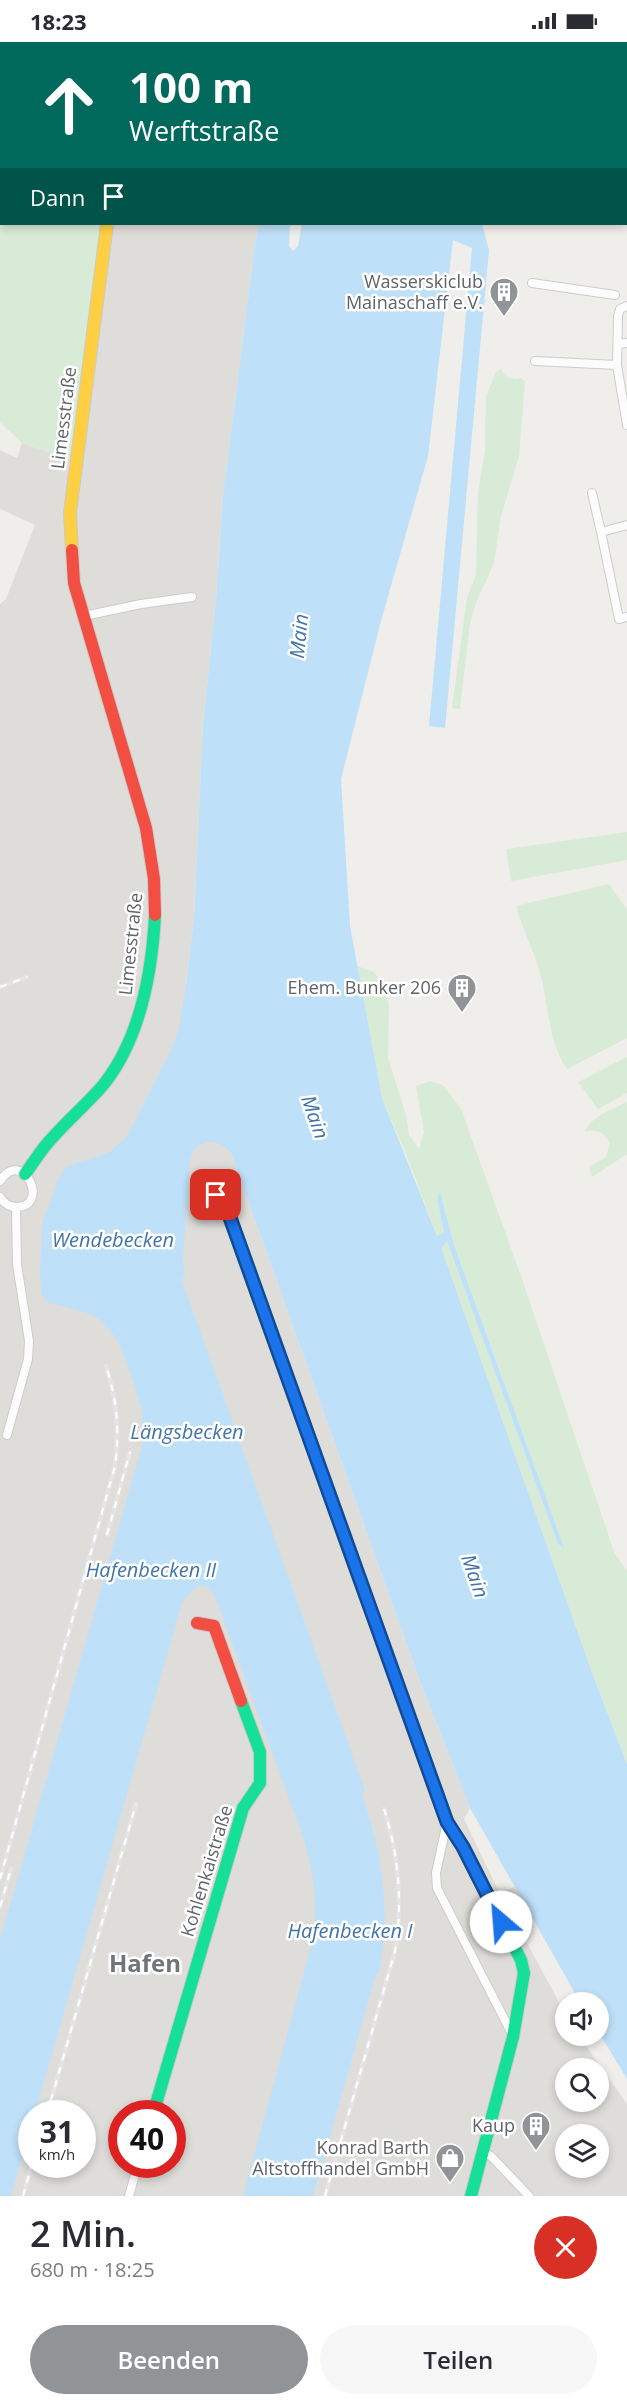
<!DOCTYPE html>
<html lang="de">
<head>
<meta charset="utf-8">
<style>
  :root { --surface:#fff; --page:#f7f7f7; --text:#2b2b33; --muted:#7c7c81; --accent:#919496 }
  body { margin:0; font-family:"Open Sans",sans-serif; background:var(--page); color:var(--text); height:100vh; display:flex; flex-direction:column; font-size:22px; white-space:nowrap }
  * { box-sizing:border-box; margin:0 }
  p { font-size:20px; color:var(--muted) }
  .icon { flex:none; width:33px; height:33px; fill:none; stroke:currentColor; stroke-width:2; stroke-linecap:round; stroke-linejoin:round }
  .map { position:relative; height:2154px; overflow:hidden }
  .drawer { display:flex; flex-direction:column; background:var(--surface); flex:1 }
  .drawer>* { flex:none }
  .hud { position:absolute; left:0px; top:0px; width:627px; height:183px; box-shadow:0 3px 9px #0003; background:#00695c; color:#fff; overflow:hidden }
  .fabs { position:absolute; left:555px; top:1950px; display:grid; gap:12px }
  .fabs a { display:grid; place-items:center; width:54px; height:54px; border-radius:50%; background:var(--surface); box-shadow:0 3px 9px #0003; font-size:30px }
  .speed { position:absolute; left:18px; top:2058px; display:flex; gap:12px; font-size:30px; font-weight:700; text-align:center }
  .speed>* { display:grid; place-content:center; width:78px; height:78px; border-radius:50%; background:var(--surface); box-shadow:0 3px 9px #0003; line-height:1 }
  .speed small { font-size:15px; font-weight:400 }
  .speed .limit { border:9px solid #d22; background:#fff; color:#111 }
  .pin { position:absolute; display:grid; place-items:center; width:51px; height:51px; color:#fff; margin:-26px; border-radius:12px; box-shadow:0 3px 9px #0006 }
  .me { position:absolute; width:66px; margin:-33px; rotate:333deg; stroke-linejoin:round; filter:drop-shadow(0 0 4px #0008) }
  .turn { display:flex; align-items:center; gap:21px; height:126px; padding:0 30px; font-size:27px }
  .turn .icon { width:78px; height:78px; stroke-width:2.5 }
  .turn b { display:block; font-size:42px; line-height:51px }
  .then { display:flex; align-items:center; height:57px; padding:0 30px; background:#0003; gap:12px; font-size:22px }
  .round { display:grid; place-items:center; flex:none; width:63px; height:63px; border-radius:32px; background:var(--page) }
  .summary { display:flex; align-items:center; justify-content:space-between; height:102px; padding:0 30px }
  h1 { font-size:36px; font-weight:600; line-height:45px }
  .primary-button { display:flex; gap:12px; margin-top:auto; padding:12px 30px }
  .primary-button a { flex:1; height:69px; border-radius:36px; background:var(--accent); color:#fff; font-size:24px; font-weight:600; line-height:69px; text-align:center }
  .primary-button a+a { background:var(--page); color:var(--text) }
  .status { display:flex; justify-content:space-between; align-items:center; height:42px; padding:0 30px; background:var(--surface); direction:ltr }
  .status svg { height:16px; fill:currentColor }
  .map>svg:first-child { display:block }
  .industrial { fill:#dfddda; fill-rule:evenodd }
  .green { fill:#d8ebd6 }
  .water { fill:#bfe0f9 }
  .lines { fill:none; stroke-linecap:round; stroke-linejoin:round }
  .street-casing { stroke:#cbcccc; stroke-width:10 }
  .fast-casing { stroke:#cacacb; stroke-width:14 }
  .slow-casing { stroke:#cacacb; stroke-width:14 }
  .jam-casing { stroke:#cacacb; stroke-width:14 }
  .street { stroke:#fdfcfc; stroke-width:8 }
  .fast { stroke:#16e098; stroke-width:12 }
  .slow { stroke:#ffcf43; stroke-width:12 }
  .jam { stroke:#f24e42; stroke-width:12 }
  .rail-casing { stroke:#e4e4e4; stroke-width:4.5 }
  .rail { stroke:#fff; stroke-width:2; stroke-dasharray:7; stroke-linecap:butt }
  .route-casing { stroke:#114b97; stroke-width:15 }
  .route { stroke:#1a73e8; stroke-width:10 }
  .labels { text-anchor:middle; stroke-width:5; stroke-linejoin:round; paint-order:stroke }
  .poi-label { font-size:18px; fill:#5f6368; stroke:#fff; text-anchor:end }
  .street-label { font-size:18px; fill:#5f6368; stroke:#fff }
  .water-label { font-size:20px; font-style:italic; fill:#4174aa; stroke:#fff }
  .district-label { font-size:24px; font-weight:bold; fill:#70757a; stroke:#fff }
</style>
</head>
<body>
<div class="status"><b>18:23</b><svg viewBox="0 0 49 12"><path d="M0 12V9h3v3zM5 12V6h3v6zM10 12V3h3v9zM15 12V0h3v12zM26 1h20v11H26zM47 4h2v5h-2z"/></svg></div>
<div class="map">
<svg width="627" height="2154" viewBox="0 0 627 2154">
  <rect width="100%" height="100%" fill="#efeeea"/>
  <path class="industrial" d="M 107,182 L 259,182 L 255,202 L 223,455 L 216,557 L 203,683 L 194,876 L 186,944 L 226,1104 L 231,1111 L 421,1642 L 470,1766 L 464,1777 L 500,1852 L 522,1841 L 530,1858 L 510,1870 L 565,1971 L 566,1994 L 579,1994 L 627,2062 L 627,2154 L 0,2154 L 0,562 L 6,557 L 35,483 L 0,467 L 0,408 L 17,416 L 22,401 L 75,419 ZM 566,2026 L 598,2026 L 598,2060 L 566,2060 ZM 32,2072 L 82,2072 L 82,2122 L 32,2122 ZM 122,2072 L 172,2072 L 172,2122 L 122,2122 ZM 566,2092 L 598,2092 L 598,2126 L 566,2126 Z"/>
  <path class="green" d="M 0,0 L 130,0 L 2,2 L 2,182 L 107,182 L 76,419 L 22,401 L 0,380 Z
    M 501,327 L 506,335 L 516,337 L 521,336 L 525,339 L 519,414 L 501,474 L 494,521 L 475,563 L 470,581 L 460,667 L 452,666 L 467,556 L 476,532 L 478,450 L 485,409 L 486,354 L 496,330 Z
    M 627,790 L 627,818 L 511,839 L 506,807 Z
    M 609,842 L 627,868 L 627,996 L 567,1027 C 549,1001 549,969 542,939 C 537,915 523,889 516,864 Z
    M 357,924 L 374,930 L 384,943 L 389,964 L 388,1016 L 406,1073 L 409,1093 L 419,1107 L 424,1090 L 416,1044 L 430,1039 L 443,1043 L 461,1067 L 521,1234 L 614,1510 L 627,1529 L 627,1722 L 594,1636 L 440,1205 L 447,1198 L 558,1502 L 504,1340 L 454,1203 L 440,1151 L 437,1156 L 444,1192 L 437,1194 L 408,1117 L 382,1056 Z
    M 627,1015 L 627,1051 L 598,1067 L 578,1040 Z
    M 627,1060 L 627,1112 L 592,1135 L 589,1125 L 606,1115 L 610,1101 C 604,1091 597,1086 585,1090 C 591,1074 613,1067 627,1060 Z"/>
  <path class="water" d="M 259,182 L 290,182 L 289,204 L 293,209 L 298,204 L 302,182 L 482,182 L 489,208 L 445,686 L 429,684 L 472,206 L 453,198 L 428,414 L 381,579 L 341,737 L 350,884 L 382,1056 L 437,1194 L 444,1191 L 437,1156 L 440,1150 L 454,1203 L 564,1506 L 558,1502 L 447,1199 L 441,1206 L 594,1636 L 627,1722 L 627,2037 L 599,1991 L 598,1960 L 580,1960 L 470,1766 L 421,1642 L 231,1111 C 219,1095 196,1095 190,1117 L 183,1216 L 185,1234 L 181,1236 L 365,1748 L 362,1753 C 383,1813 391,1869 379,1931 L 376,1932 L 313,2154 L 243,2154 L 313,1897 C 318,1858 314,1836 304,1798 L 214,1552 L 208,1545 L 198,1544 L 183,1558 L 35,2071 L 32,2072 L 31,2083 L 11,2154 L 0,2154 L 0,1898 L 143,1401 L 139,1399 L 143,1379 L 142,1368 C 132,1340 123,1290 95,1275 C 81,1267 62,1265 46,1260 L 41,1251 L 40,1227 L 43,1179 L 61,1131 L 70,1123 L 109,1111 L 127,1094 L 171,1008 L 179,986 L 186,944 L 194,876 L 203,683 L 216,557 L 223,455 L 255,202 Z"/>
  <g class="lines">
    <g class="street-casing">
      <path id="street" d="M 130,2 L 130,0
        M 626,49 L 627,49
        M 626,118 L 627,118
        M 626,159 L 627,159
        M 532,241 L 615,253
        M 627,264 L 620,267 L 618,274 L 617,323 L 627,383
        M 618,302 L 627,301
        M 535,319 L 617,323
        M 592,451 L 601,490 L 627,483
        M 601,490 L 619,577 L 627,575
        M 84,574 L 141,562 L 192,555
        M 0,1139 C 23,1104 52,1166 15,1165 C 8,1164 3,1160 0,1155
        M 7,1393 L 28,1317 L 29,1299 L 17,1222 L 16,1165
        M 447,1780 L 436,1831 L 437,1846 L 512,1992
        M 484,2111 L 491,2114 L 529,2154
        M 129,2154 L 138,2122"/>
    </g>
    <g class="fast-casing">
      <path id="fast" d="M 25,1132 C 34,1120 42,1106 53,1095 C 69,1077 88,1061 104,1042 C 141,995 152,931 155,873
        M 153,2072 L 243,1766 L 260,1741 L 260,1710 L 241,1659
        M 471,2154 L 513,1995 L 524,1931 L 521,1918 L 511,1899"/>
    </g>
    <g class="slow-casing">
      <path id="slow" d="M 72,508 L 70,471 L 107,182
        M 362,1542 L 447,1780 L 463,1805 L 511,1899"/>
    </g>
    <g class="jam-casing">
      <path id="jam" d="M 72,508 L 74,541 L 146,786 L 154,837 L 155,873
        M 216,1153 L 228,1170 L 362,1542
        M 197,1581 L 214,1584 L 241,1659"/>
    </g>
    <use href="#street" class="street"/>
    <use href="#fast" class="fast"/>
    <use href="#slow" class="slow"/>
    <use href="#jam" class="jam"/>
    <g class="rail-casing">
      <path id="rail" d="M 0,945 L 27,935
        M 107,1493 L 130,1410
        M 0,1837 L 115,1424 C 120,1389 117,1358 106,1324
        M 0,1865 L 11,1827
        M 47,2072 L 136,1762
        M 23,2154 L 32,2122
        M 325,2154 L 395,1909 C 403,1861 399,1814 384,1767"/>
    </g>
    <use href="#rail" class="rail"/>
  </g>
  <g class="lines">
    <g class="route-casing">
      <path id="route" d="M 216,1153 L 228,1170 L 447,1780 L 463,1805 L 501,1880"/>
    </g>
    <use href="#route" class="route"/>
  </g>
  <defs>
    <g id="building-pin" transform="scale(1.5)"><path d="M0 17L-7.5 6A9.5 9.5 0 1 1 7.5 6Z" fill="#919496" stroke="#fff"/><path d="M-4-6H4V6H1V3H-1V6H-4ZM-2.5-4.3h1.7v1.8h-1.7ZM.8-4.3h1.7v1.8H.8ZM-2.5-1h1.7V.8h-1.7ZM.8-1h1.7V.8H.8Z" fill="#fff"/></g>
    <g id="shop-pin" transform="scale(1.5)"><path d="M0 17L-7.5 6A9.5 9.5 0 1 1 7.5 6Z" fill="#919496" stroke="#fff"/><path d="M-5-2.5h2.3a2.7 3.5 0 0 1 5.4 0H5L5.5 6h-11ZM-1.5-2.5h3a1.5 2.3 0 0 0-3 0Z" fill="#fff"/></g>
  </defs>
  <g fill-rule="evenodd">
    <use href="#building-pin" x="504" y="250"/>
    <use href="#building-pin" x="462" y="946"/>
    <use href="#building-pin" x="536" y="2084"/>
    <use href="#shop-pin" x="450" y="2116"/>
  </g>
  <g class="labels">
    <g class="poi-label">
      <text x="483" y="246">Wasserskiclub<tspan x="483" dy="21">Mainaschaff e.V.</tspan></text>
      <text x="441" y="952">Ehem. Bunker 206</text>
      <text x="515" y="2090">Kaup</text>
      <text x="429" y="2112">Konrad Barth<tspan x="429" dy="21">Altstoffhandel GmbH</tspan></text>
    </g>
    <g class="street-label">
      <text transform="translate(64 376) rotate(-83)" y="6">Limesstraße</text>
      <text transform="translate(131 902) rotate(-84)" y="6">Limesstraße</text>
      <text transform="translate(207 1829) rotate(-73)" y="6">Kohlenkaistraße</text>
    </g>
    <g class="water-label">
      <text transform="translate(299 594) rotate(-84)" y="7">Main</text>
      <text transform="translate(315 1075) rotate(71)" y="7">Main</text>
      <text x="113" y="1205">Wendebecken</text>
      <text x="187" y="1397">Längsbecken</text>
      <text x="151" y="1535">Hafenbecken II</text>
      <text transform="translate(475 1534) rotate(71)" y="7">Main</text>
      <text x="350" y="1896">Hafenbecken I</text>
    </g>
    <g class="district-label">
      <text x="145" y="1930">Hafen</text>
    </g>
  </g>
</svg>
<div class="fabs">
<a><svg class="icon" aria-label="sound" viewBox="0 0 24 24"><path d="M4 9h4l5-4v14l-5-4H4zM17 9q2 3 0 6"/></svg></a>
<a><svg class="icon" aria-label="search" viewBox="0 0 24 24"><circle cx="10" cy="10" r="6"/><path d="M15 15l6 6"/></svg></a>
<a><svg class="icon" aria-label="layers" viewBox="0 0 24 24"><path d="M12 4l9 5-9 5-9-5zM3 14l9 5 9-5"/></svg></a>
</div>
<div class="speed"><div>31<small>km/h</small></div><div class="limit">40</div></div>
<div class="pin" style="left:216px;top:1153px;background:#d93025"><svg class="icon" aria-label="arrive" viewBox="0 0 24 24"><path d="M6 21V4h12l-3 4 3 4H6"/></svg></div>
<svg class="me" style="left:501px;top:1880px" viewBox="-20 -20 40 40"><circle r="19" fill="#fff"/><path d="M0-13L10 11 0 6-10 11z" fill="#1a73e8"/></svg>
<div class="hud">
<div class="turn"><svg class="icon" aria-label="ahead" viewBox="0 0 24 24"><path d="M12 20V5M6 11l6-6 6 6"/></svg><div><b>100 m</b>Werftstraße</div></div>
<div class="then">Dann<svg class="icon" aria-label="arrive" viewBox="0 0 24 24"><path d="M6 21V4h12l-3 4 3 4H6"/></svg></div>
</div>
</div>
<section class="drawer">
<div class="summary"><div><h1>2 Min.</h1><p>680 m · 18:25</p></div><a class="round" style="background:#d93025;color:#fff"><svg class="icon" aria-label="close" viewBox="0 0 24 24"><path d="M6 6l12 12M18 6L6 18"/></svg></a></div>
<div class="primary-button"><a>Beenden</a><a>Teilen</a></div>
</section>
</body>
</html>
